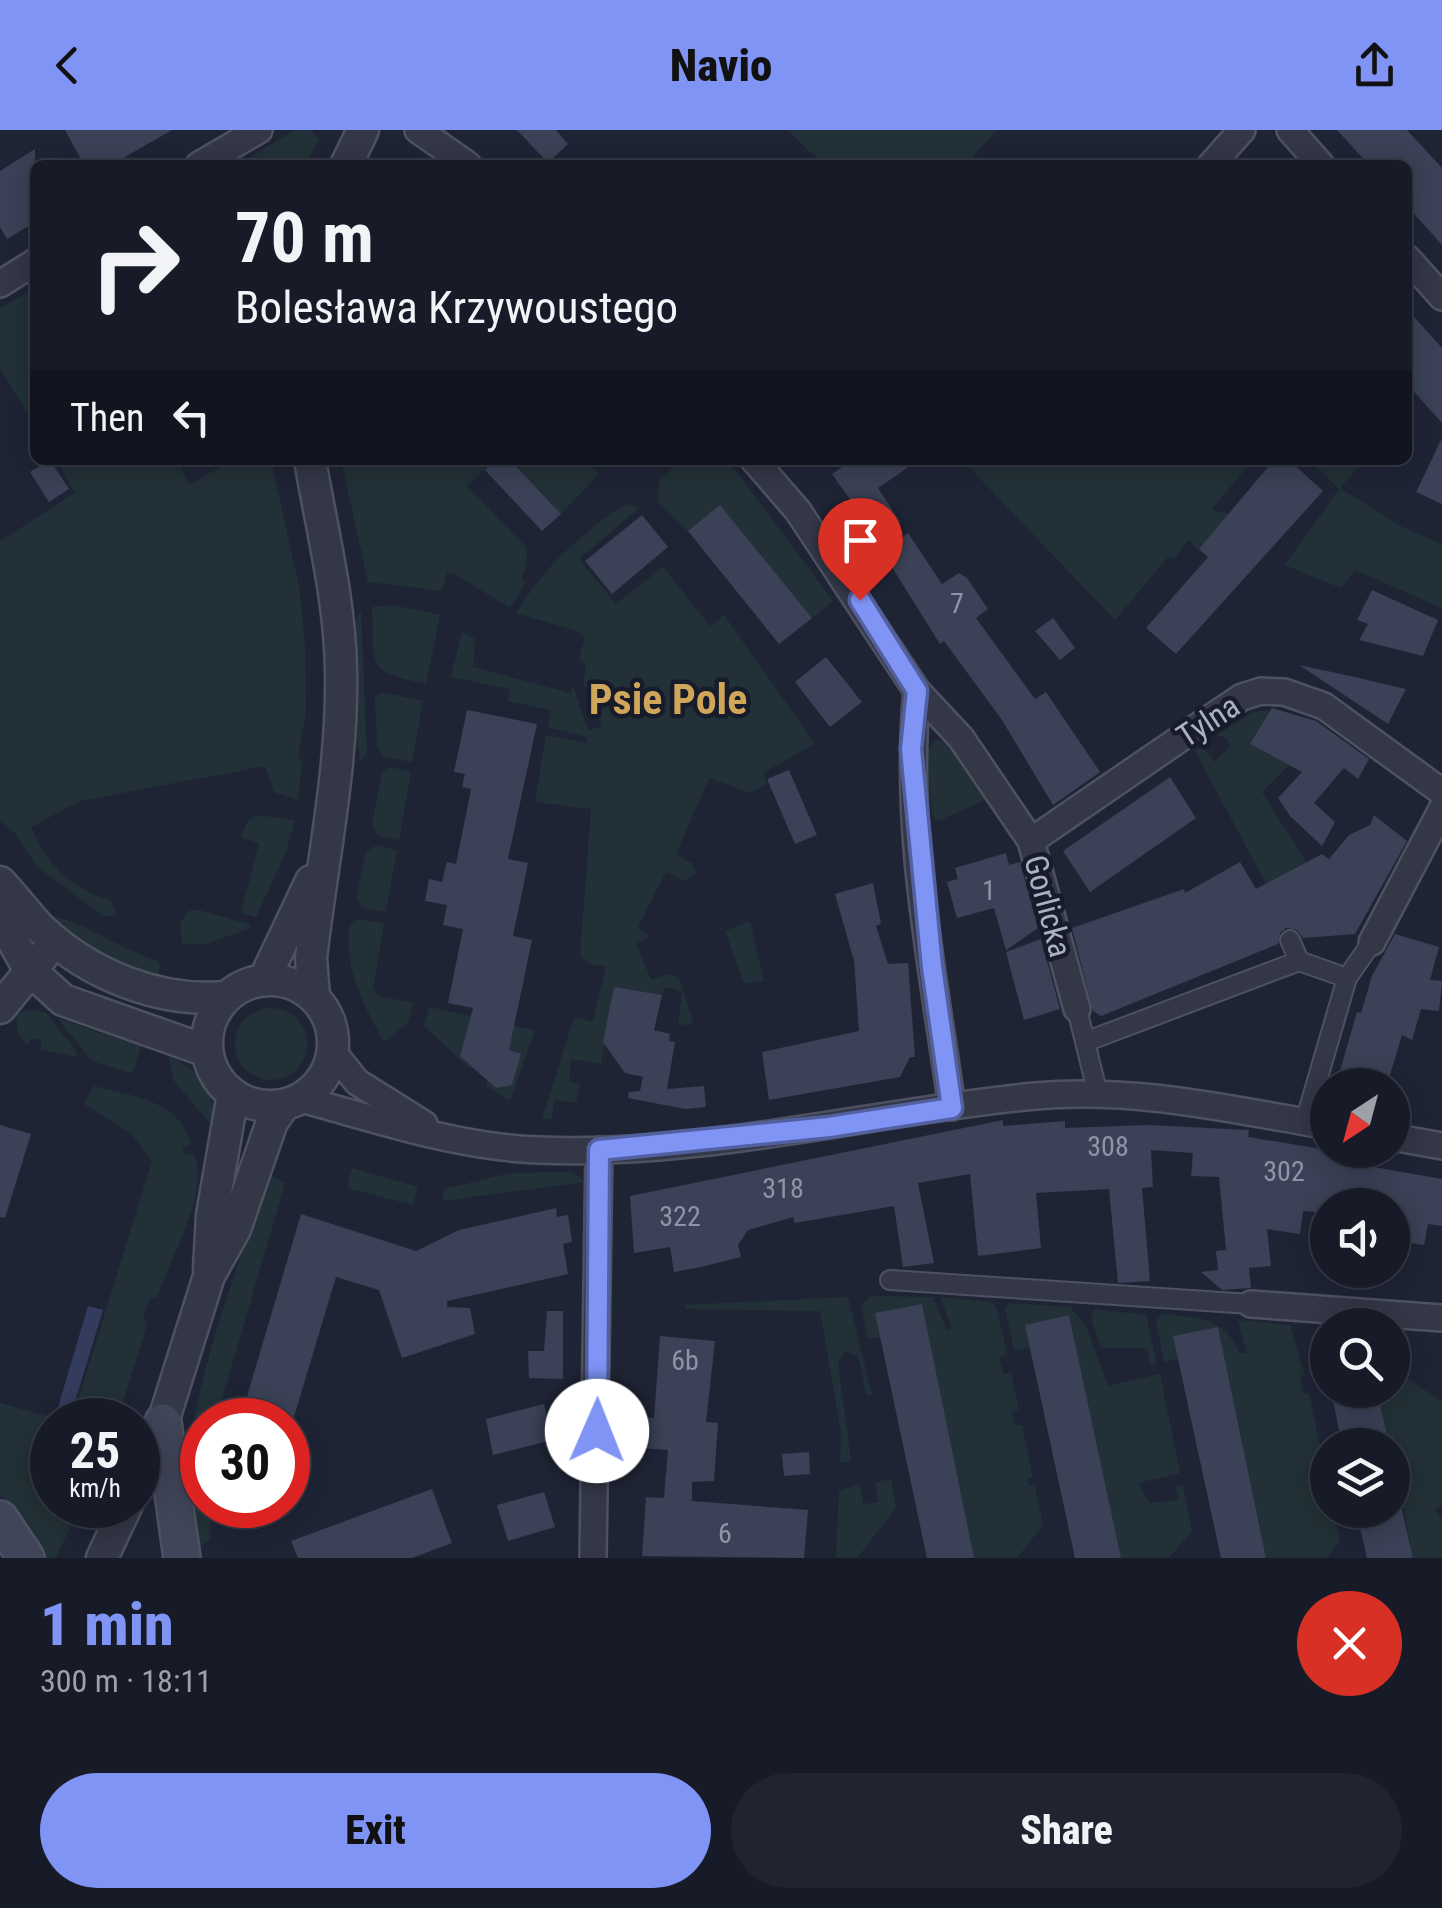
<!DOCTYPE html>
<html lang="en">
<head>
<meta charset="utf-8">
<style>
  :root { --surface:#171b28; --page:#202430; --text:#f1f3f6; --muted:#9ea1a8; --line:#363945; --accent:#7f94f5 }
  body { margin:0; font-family:"Roboto Condensed",sans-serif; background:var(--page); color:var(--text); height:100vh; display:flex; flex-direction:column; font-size:38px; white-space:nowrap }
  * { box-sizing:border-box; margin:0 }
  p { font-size:32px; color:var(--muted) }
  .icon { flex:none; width:55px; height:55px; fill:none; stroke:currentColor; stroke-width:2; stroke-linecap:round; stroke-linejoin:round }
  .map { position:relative; height:1428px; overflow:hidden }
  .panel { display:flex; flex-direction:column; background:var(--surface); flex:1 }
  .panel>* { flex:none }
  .guide { position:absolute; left:30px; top:30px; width:1382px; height:305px; border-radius:15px; box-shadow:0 5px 25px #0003,0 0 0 2px var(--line); background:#171b28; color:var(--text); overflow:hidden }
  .needle { width:65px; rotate:216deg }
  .buttons { position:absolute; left:1310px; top:938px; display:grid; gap:20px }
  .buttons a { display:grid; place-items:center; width:100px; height:100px; border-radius:50%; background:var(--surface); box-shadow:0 5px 25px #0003,0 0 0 2px var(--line); font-size:50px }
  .speed { position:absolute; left:30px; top:1268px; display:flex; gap:20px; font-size:50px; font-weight:700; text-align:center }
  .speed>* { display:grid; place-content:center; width:130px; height:130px; border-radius:50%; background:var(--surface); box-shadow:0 5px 25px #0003,0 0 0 2px var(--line); line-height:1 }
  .speed small { font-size:25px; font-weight:400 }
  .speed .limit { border:15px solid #d22; background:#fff; color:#111 }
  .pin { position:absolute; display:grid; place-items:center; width:85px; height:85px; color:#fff; margin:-102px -42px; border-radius:50% 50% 50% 0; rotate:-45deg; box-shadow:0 0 10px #0007 }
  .pin .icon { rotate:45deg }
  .me { position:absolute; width:110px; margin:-55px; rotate:1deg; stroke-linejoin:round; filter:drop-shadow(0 0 8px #0008) }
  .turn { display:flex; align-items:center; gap:35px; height:210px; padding:0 40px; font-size:45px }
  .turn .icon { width:130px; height:130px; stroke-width:2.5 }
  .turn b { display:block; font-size:70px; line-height:85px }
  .then { display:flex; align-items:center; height:95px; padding:0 40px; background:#0003; gap:20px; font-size:38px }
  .round { display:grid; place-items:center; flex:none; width:105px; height:105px; border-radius:52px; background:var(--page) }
  .overview { display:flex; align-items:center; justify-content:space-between; height:170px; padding:0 40px }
  h1 { font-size:60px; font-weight:800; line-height:75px; color:var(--accent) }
  .button { display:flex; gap:20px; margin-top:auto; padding:20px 40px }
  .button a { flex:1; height:115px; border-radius:60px; background:var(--accent); color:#111; font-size:40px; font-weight:800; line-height:115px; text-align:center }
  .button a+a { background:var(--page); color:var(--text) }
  header { display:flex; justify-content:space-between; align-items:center; height:130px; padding:0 40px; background:var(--accent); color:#111; font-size:45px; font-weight:800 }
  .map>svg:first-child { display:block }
  .green { fill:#223137 }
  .water { fill:#333c5d }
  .building { fill:#3b4156 }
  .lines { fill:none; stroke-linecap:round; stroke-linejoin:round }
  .pedestrian-casing { stroke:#4d5161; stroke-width:22 }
  .minor-casing { stroke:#4d5161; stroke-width:30 }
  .tertiary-casing { stroke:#4d5161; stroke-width:35 }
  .secondary-casing { stroke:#4d5161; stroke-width:40 }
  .pedestrian { stroke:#333746; stroke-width:18 }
  .minor { stroke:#333746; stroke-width:25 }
  .tertiary { stroke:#333746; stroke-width:30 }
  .secondary { stroke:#414559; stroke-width:35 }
  .route-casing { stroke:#53609f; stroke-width:25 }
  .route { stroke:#7f94f5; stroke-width:18 }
  .labels { text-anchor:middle; stroke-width:9; stroke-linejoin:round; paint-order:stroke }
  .number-label { font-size:28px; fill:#9094a8 }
  .street-label { font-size:32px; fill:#acb0c3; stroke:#181c2a }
  .district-label { font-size:42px; font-weight:bold; fill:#d0a65a; stroke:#181c2a }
</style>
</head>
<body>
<header><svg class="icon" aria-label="back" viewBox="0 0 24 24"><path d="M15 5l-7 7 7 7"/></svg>Navio<svg class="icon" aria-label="share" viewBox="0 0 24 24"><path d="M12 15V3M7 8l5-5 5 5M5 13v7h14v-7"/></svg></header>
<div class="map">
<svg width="1442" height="1428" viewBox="0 0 1442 1428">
  <rect width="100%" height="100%" fill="#1f2435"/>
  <path class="green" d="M 295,0 L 311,0 L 319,9 L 306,35 L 237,35 Z
    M 787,0 L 997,0 L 965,35 L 824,35 Z
    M 35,159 L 35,296 L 0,238 L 0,178 Z
    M 56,330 L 178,330 L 189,355 L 232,330 L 271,330 L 300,461 L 305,517 L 306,582 L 298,625 L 302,634 L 298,670 L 274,662 L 265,636 L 80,671 L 31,697 C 46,734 72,760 111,770 L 117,785 L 105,787 L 37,737 L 16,704 L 0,691 L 0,411 L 75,363 Z
    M 341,330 L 356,330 L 359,337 L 369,330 L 495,330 L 467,356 L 526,417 L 527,432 L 521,450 L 526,452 L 510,478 L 453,443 L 447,443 L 442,461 L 368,452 Z
    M 510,330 L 586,330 L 599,344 L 561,384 Z
    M 681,330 L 728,330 L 833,471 L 812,488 L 720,375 L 688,401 L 658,372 L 659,350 Z
    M 962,330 L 1254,330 L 1211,379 L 1231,385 L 1198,420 L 1189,410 L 1175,427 L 1167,428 L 1115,490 Z
    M 1309,330 L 1378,330 L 1362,334 L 1340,358 L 1402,397 L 1442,414 L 1442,478 L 1355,440 L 1341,458 L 1285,435 L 1339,359 Z
    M 625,374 L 640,377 L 580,428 L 583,434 L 616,474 L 663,437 L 710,496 L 724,485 L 815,614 L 763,643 L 767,654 L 750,663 L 709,648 L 676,724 L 693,734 L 696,744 L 685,751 L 666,742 L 638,797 L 650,806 L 636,814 L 651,849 L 670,844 L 679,848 L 693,893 L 678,896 L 682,862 L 665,857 L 662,865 L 614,857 L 601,934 L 571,929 L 569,952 L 580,954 L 576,973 L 555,969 L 551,989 L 542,989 L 574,887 L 593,892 L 606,836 L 589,834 L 580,826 L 591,679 L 535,672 L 546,605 L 586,613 L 587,607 L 548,597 L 551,580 L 508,571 L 510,559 L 451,547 L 462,502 L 475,509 L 473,537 L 570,563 L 573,555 L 588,601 L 602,596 L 583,553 L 586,535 L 579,529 L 585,508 L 577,501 L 516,483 C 546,435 579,406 625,374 Z
    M 393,475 L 440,485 L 426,554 C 363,540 375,537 372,477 Z
    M 361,481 L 367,624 L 360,631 C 357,597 339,506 361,481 Z
    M 382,562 L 423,571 L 412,632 L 384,627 L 377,618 L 375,567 Z
    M 1271,580 L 1251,615 L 1289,635 L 1262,662 L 1306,732 L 1266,754 L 1195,621 L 1202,617 L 1215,632 L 1229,617 L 1228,609 L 1217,605 L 1253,582 Z
    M 936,609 L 948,613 L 987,669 L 938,691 L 932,686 L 927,620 Z
    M 390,637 L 411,642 L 399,710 L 378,706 L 372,695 L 382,643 Z
    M 256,685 L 295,690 L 286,722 L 256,787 L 241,783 L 259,713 L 241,707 L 247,692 Z
    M 377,715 L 397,720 L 386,782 L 362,777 L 356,768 L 366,722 Z
    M 199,780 L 248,794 L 251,798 L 206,814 L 182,814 L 180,793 L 188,781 Z
    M 54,787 C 73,787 126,822 156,830 L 160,835 L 157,849 L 117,838 L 48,790 Z
    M 359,789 L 384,794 L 373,858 L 379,866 L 413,873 L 408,893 L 384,912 C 365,879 342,834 350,796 Z
    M 750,791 L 764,851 L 744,853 L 725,801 Z
    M 429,877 L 535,900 L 510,971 L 486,955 L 487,950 L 496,958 L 512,955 L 467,936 L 424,896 Z
    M235 914a36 36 0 1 1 72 0a36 36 0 1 1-72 0Z
    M 31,880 L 46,883 L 77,922 L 76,927 L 40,919 L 42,910 L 33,908 L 27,915 L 18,904 L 16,884 Z
    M 57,888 L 141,916 L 134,940 L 130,943 L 92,931 Z
    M 169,926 C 198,938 219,966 213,997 L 174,951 Z
    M 94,956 C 130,966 181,970 191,1014 L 182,1017 L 184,1025 L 192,1023 C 214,1056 168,1132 157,1168 L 150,1167 L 143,1190 L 148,1192 L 117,1290 L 72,1290 L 152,1031 L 131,1003 L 84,974 Z
    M 352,1038 L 418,1057 L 413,1075 L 347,1058 Z
    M 572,1042 L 586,1052 L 442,1071 L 445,1059 L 510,1043 Z
    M 270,1045 L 285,1053 L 216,1290 L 202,1290 L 202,1375 L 211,1375 L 210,1409 L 198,1420 C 195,1400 188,1379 188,1359 C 187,1264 238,1135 270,1045 Z
    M 871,1166 L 933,1167 L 947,1200 L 952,1199 L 940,1167 L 991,1172 L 996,1176 L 1007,1224 L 999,1227 L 1003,1244 L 1011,1243 L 1019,1280 L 1012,1282 L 1015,1296 L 1022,1295 L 1033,1348 L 1027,1349 L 1029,1356 L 1035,1355 L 1043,1395 L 1017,1428 L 974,1428 L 875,1183 L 880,1207 L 868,1209 L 861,1175 Z
    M 848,1167 L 872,1265 L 866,1264 L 858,1226 L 845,1222 L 838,1232 L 851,1331 L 840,1333 L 841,1302 L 820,1181 L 686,1179 L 685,1175 Z
    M 1010,1173 L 1070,1177 L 1085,1194 L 1108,1256 L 1160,1244 L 1180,1343 L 1138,1353 L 1150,1373 L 1179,1370 L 1176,1356 L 1183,1355 L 1192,1401 L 1169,1428 L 1121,1428 L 1069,1185 L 1025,1195 L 1030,1217 L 1014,1221 L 1005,1178 Z
    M 1094,1179 L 1146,1185 L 1157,1234 L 1151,1235 L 1147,1218 L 1101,1218 L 1091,1188 Z
    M 1163,1184 C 1199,1188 1225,1187 1240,1224 L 1247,1223 L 1238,1190 L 1290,1195 L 1305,1246 L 1300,1248 L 1303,1264 L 1309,1263 L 1327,1352 L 1328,1380 L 1333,1380 L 1340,1411 L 1327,1428 L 1266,1428 L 1218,1197 L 1174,1206 L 1178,1229 L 1164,1232 L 1156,1191 Z
    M 1393,1238 L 1442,1272 L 1442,1375 L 1434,1380 L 1442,1389 L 1442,1428 L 1413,1428 L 1392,1315 L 1389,1315 L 1377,1260 L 1392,1260 Z
    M 0,1273 L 61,1290 L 52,1290 L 52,1375 L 80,1375 L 56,1428 L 46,1428 L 29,1395 L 0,1364 Z
    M 891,1349 L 896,1378 L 857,1428 L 836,1428 L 839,1361 L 860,1354 L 863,1374 L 878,1372 L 876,1352 Z"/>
  <path class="water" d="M 88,1176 L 103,1180 L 70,1288 L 56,1284 Z"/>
  <path class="building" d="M 65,0 L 172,0 L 111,35 L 84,35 Z
    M 517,0 L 556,0 L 568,14 L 548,33 Z
    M 1337,0 L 1407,0 L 1442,38 L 1442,115 L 1408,77 L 1408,35 L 1369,35 Z
    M 35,19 L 35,92 L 7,109 L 0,97 L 0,41 Z
    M 1408,180 L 1442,218 L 1442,293 L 1408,255 Z
    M 1442,308 L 1442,374 L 1416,362 Z
    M 50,330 L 69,359 L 49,372 L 30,342 Z
    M 495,330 L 510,330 L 561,384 L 542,401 L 485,340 Z
    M 852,330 L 919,330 L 878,358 L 901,393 L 851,371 L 832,344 Z
    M 1274,330 L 1289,330 L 1323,361 L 1176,524 L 1146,498 L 1208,427 L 1199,419 Z
    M 720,375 L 812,488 L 779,514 L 688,401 Z
    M 642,385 L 668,417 L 612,464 L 585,431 Z
    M 908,403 L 942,454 L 959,443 L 967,448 L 988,479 L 976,488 L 1035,569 L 1046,562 L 1100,642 L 1053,675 L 1002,590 L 944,511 L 940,514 L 883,423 Z
    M 1372,460 L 1438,490 L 1423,526 L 1359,510 L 1368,494 L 1357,490 Z
    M 1053,488 L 1075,518 L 1060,530 L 1035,501 Z
    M 826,527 L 862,572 L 830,597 L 795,552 Z
    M 1299,535 L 1346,545 L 1406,559 L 1388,594 Z
    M 1272,578 L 1316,591 L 1369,629 L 1358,649 L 1344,638 L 1314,673 L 1335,692 L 1322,716 L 1290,686 L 1278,668 L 1302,642 L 1250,614 Z
    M 467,580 L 537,594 L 508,729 L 528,733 L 513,806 L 532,810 L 509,920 L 521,924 L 512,955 L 496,958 L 460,926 L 473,878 L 448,873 L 463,799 L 443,795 L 447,775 L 425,771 L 429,749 L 442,752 L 447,732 L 456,734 L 471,659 L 462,657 L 465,644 L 454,642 Z
    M 789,640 L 817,705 L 795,714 L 767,649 Z
    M 1170,647 L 1196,688 L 1090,762 L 1063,721 Z
    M 1374,685 L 1407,711 L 1355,804 L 1303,808 L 1297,800 L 1286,798 L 1280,803 L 1278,814 L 1101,886 L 1093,881 L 1072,798 L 1184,759 L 1185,763 L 1240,732 L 1256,759 L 1322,724 L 1329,729 L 1349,705 L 1370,695 Z
    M 1006,723 L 1009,735 L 1020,732 L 1038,798 L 1006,820 L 994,778 L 957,788 L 947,752 L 958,749 L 955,738 Z
    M 873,753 L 881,794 L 876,796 L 888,834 L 908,833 L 915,927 L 910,927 L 900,947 L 769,970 L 762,922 L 859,901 L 854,831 L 835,764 Z
    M 1395,804 L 1439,817 L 1430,850 L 1442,851 L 1439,881 L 1421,879 L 1412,910 L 1402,905 L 1387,955 L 1336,955 L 1357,882 L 1361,883 L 1372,846 Z
    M 1041,809 L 1060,879 L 1024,890 L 1006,822 Z
    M 614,857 L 662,865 L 654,900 L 670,904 L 669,911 L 675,912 L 667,959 L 704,956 L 706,977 L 685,979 L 628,968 L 629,962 L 640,961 L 643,947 L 625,943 L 603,912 Z
    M 1003,990 L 1003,996 L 1065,991 L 1065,998 L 1147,995 L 1249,1000 L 1248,1007 L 1328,1020 L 1328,1029 L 1442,1049 L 1442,1096 L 1428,1094 L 1424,1115 L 1392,1110 L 1392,1075 L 1328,1075 L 1328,1083 L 1303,1081 L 1300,1104 L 1267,1099 L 1271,1136 L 1249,1138 L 1251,1158 L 1222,1160 L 1201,1142 L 1218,1140 L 1216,1121 L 1226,1120 L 1219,1047 L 1191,1046 L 1193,1023 L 1151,1020 L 1153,1057 L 1142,1058 L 1150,1151 L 1118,1153 L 1109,1059 L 1036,1063 L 1041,1118 L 978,1126 L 970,1044 L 918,1053 L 934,1133 L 903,1137 L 894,1076 L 795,1093 L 793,1087 L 748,1100 L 738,1115 L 741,1127 L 701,1137 L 674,1142 L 670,1117 L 634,1123 L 630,1066 Z
    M 0,995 L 31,1004 L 5,1088 L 0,1087 Z
    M 556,1078 L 557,1087 L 568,1085 L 572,1112 L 563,1114 L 568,1144 L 447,1171 L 447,1177 L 470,1178 L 475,1204 L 402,1228 L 379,1160 L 336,1147 L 293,1290 L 240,1290 L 301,1084 L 416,1121 L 459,1100 Z
    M 922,1174 L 974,1428 L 927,1428 L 875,1183 Z
    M 547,1181 L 563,1181 L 563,1249 L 529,1248 L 528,1221 L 544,1221 Z
    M 1069,1185 L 1121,1428 L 1075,1428 L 1025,1195 Z
    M 1218,1197 L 1266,1428 L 1221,1428 L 1173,1206 Z
    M 660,1206 L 715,1211 L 706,1292 L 718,1293 L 714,1351 L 692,1352 L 692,1371 L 808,1380 L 804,1428 L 642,1426 L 646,1367 L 664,1368 L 668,1320 L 630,1317 L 632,1286 L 654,1288 Z
    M 1331,1260 L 1377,1260 L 1389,1315 L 1342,1315 Z
    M 544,1274 L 552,1310 L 493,1325 L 486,1289 Z
    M 809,1322 L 810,1344 L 784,1346 L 782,1324 Z
    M 432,1359 L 452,1413 L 412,1428 L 298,1428 L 291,1411 Z
    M 544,1362 L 555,1397 L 508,1411 L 497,1375 Z
    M 1356,1380 L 1402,1380 L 1413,1428 L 1367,1428 Z"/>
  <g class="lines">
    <g class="pedestrian-casing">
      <path id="pedestrian" d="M 1290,810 L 1299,831
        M 1077,879 L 1098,965
        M 1085,912 L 1299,831 L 1347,848
        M 1305,992 L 1347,848 L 1372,812
        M 890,1150 L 1251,1174"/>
    </g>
    <g class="minor-casing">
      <path id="minor" d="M 418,0 L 468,35
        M 1290,0 L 1321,35
        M 199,35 L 259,0
        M 1211,35 L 1242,0
        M 1408,129 L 1442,167
        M 0,154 L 35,132
        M 754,330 L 798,381 L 917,561 L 961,608 L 1031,711 L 1077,879
        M 917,561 C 903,698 933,841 952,977
        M 1031,711 L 1197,597 L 1242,567 L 1261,561 L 1284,562 L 1324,576 L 1442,662
        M 1372,812 L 1442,679
        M 333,922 L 357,952 L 424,994
        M 301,969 C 379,990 457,1017 538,1020 C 704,1027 869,982 1035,966 C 1135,957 1229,979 1328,996
        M 1392,1007 L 1442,1016
        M 1251,1174 L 1442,1188
        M 593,1428 L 599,1020"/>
    </g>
    <g class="tertiary-casing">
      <path id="tertiary" d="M 346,35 L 363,0
        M 310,330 C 322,401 340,469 341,541 C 343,637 322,733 311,828 L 314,867
        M 0,752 C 14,767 27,784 41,799 C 90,845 159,873 226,867
        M 0,788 L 29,839 L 63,870 L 207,921
        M207 913a63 63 0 1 1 126 0a63 63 0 1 1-126 0Z
        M 264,850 L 311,751
        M 0,878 L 42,827
        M 209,1138 L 212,1085 L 233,964
        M 138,1351 L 163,1292 L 209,1146 L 235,1099 L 272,992 L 284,975
        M 102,1428 L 127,1375"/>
    </g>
    <g class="secondary-casing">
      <path id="secondary" d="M 163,1292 L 182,1428
        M 0,1389 L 26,1428"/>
    </g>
    <use href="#pedestrian" class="pedestrian"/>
    <use href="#minor" class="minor"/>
    <use href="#tertiary" class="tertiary"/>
    <use href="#secondary" class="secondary"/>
  </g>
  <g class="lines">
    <g class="route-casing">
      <path id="route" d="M 597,1301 L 599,1020 L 829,997 L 952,978 L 932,837 L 911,619 L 917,561 L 860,470"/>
    </g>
    <use href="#route" class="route"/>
  </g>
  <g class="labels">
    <g class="number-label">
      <text x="957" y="483">7</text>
      <text x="989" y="770">1</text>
      <text x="1108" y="1026">308</text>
      <text x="1284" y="1051">302</text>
      <text x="783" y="1068">318</text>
      <text x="680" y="1096">322</text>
      <text x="685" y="1240">6b</text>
      <text x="725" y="1413">6</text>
    </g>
    <g class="street-label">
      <text transform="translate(1208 591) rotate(-33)" y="11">Tylna</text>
      <text transform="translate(1048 776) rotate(75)" y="11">Gorlicka</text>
    </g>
    <g class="district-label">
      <text x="668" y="584">Psie Pole</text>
    </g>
  </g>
</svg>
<div class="buttons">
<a><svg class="needle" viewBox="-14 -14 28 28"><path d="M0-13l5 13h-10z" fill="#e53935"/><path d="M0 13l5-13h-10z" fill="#9ea1a8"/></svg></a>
<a><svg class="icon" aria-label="sound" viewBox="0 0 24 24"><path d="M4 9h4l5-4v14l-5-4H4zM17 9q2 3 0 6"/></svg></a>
<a><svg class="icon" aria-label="search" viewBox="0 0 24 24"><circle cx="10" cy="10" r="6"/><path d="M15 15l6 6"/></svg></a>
<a><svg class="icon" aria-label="layers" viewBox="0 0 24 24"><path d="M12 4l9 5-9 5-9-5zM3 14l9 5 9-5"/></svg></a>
</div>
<div class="speed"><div>25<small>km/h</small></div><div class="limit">30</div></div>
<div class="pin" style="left:860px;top:470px;background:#d93025"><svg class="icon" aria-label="arrive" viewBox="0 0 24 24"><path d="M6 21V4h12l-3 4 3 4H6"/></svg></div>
<svg class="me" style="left:597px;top:1301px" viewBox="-20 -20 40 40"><circle r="19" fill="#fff"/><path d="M0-13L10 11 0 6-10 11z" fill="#7f94f5"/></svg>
<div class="guide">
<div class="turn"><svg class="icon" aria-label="right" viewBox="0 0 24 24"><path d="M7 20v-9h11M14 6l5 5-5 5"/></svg><div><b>70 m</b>Bolesława Krzywoustego</div></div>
<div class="then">Then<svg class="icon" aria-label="left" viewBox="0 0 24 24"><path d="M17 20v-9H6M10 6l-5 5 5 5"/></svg></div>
</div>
</div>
<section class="panel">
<div class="overview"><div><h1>1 min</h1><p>300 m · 18:11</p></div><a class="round" style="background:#d93025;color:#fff"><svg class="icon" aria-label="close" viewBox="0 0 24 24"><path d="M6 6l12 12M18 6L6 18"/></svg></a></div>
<div class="button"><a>Exit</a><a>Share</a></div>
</section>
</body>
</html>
